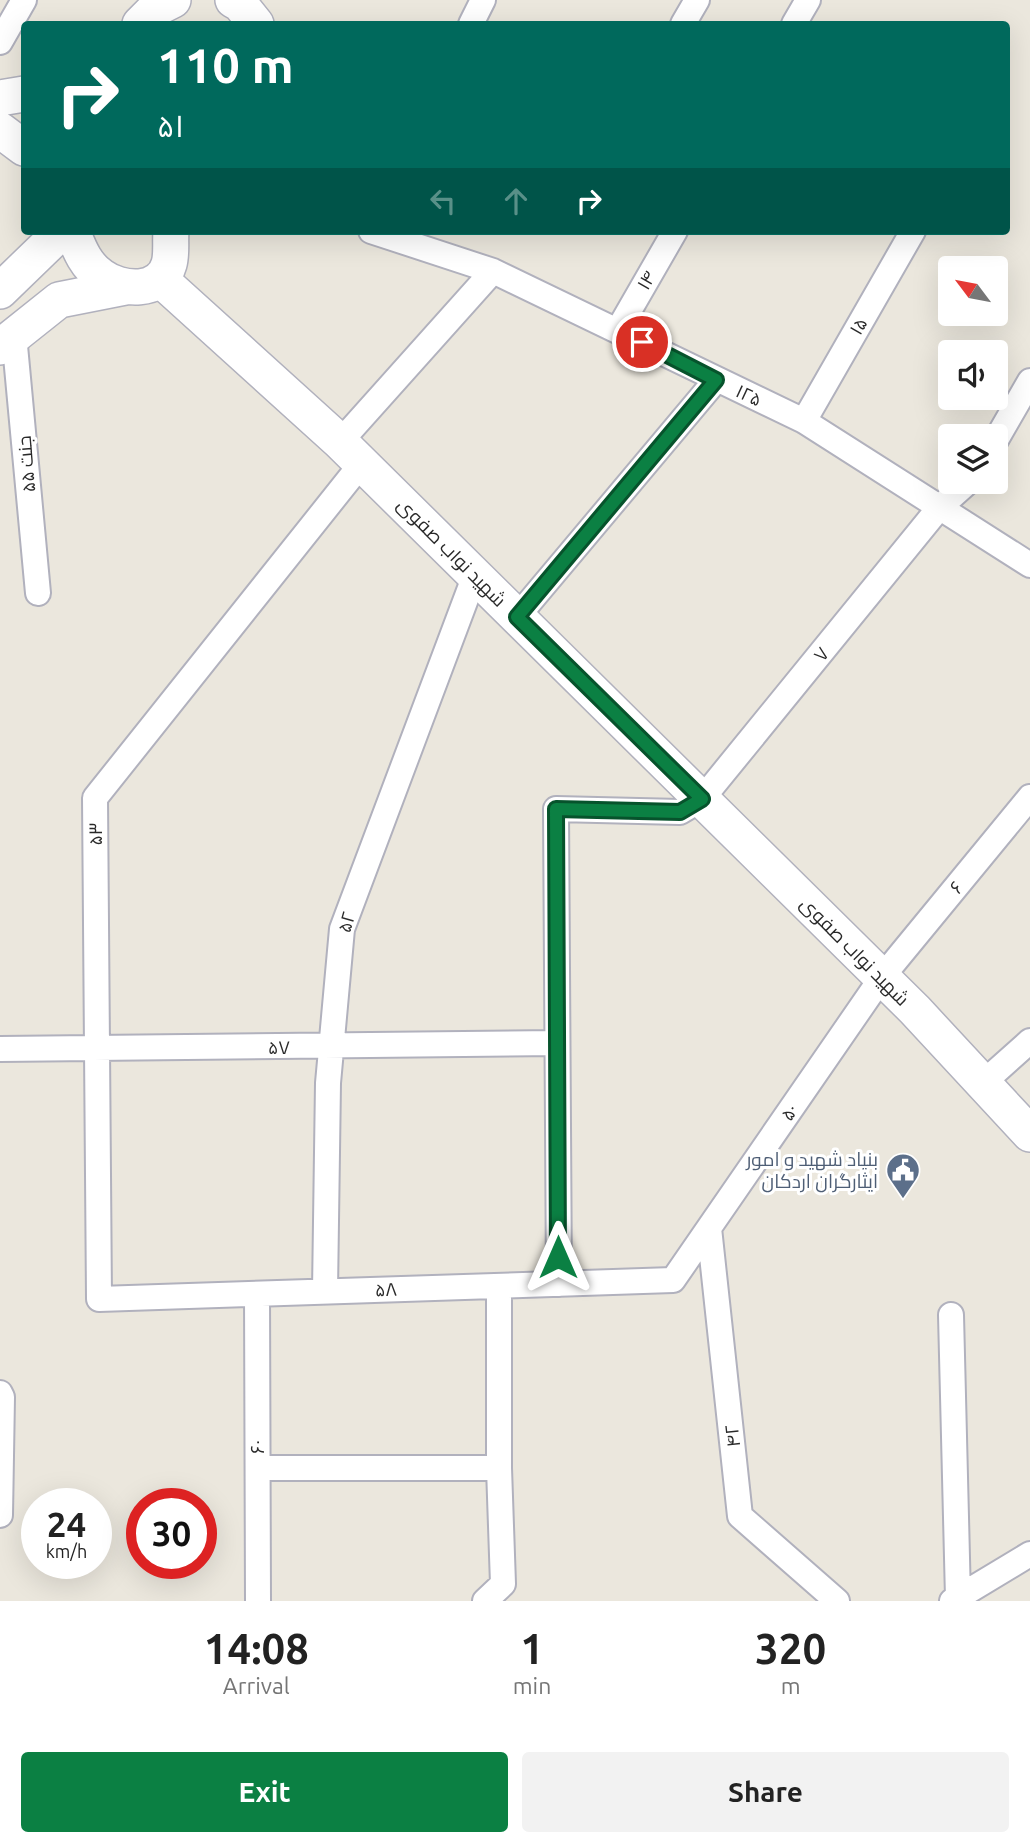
<!DOCTYPE html>
<html lang="en">
<head>
<meta charset="utf-8">
<style>
  :root { --surface:#fff; --page:#f2f2f2; --text:#222; --muted:#767676; --accent:#0b8043 }
  body { margin:0; font-family:Ubuntu,Cairo,sans-serif; background:var(--page); color:var(--text); height:100vh; display:flex; flex-direction:column; font-size:26px; white-space:nowrap }
  * { box-sizing:border-box; margin:0 }
  p { font-size:23px; color:var(--muted) }
  .icon { flex:none; width:38px; height:38px; fill:none; stroke:currentColor; stroke-width:2; stroke-linecap:round; stroke-linejoin:round }
  .map { position:relative; height:1601px; overflow:hidden }
  .sheet { display:flex; flex-direction:column; background:var(--surface); flex:1 }
  .sheet>* { flex:none }
  .hud { position:absolute; left:21px; top:21px; width:989px; height:214px; border-radius:7px; box-shadow:0 7px 28px #0002; background:#00695c; color:#fff; overflow:hidden }
  .needle { width:46px; rotate:302deg }
  .buttons { position:absolute; left:938px; top:256px; display:grid; gap:14px }
  .buttons a { display:grid; place-items:center; width:70px; height:70px; border-radius:7px; background:var(--surface); box-shadow:0 7px 28px #0002; font-size:35px }
  .speed { position:absolute; left:21px; top:1488px; display:flex; gap:14px; font-size:35px; font-weight:700; text-align:center }
  .speed>* { display:grid; place-content:center; width:91px; height:91px; border-radius:50%; background:var(--surface); box-shadow:0 7px 28px #0002; line-height:1 }
  .speed small { font-size:18px; font-weight:400 }
  .speed .limit { border:10px solid #d22; background:#fff; color:#111 }
  .pin { position:absolute; display:grid; place-items:center; width:60px; height:60px; color:#fff; margin:-30px; border:4px solid #fff; border-radius:50%; box-shadow:0 2px 7px #0007 }
  .me { position:absolute; width:77px; margin:-38px; rotate:0deg; stroke-linejoin:round; filter:drop-shadow(0 0 5px #0008) }
  .turn { display:flex; align-items:center; gap:24px; height:147px; padding:0 21px; font-size:32px }
  .turn .icon { width:91px; height:91px; stroke-width:2.5 }
  .turn b { display:block; font-size:49px; line-height:60px }
  .lanes { display:flex; align-items:center; height:66px; padding:0 21px; background:#0003; justify-content:center; gap:35px; direction:ltr }
  .lanes .off { opacity:.35 }
  .eta { display:flex; justify-content:space-evenly; align-items:center; height:119px; text-align:center }
  .eta b { font-size:42px; font-weight:600; line-height:49px }
  .cta { display:flex; gap:14px; margin-top:auto; padding:14px 21px }
  .cta a { flex:1; height:80px; border-radius:7px; background:var(--accent); color:#fff; font-size:28px; font-weight:600; line-height:80px; text-align:center }
  .cta a+a { background:var(--page); color:var(--text) }
  .map>svg:first-child { display:block }
  .lines { fill:none; stroke-linecap:round; stroke-linejoin:round }
  .street-casing { stroke:#b1b1bd; stroke-width:28 }
  .secondary-casing { stroke:#b1b1bd; stroke-width:38 }
  .street { stroke:#fff; stroke-width:24 }
  .secondary { stroke:#fff; stroke-width:35 }
  .route-casing { stroke:#07532c; stroke-width:18 }
  .route { stroke:#0b8043; stroke-width:12 }
  .labels { text-anchor:middle; stroke-width:6; stroke-linejoin:round; paint-order:stroke }
  .street-label { font-size:19px; fill:#2a2a2a; stroke:#fff }
  .service-label { font-size:19px; fill:#4e5e75; stroke:#fff; text-anchor:end }
</style>
</head>
<body>
<div class="map">
<svg width="1030" height="1601" viewBox="0 0 1030 1601">
  <rect width="100%" height="100%" fill="#ebe7dd"/>
  <g class="lines">
    <g class="street-casing">
      <path id="street" d="M 471,24 L 483,0
        M 683,24 L 697,0
        M 794,24 L 808,0
        M 0,42 L 24,0
        M 371,231 L 493,271 L 804,421 L 1030,565
        M 618,330 L 675,231
        M 14,335 L 38,593
        M 804,421 L 913,231
        M 996,440 L 1030,381
        M 340,442 L 493,271
        M 362,463 L 95,798 L 99,1299 L 673,1280 L 882,977 L 1030,797
        M 517,617 L 716,380
        M 0,1049 L 557,1043
        M 983,1083 L 1030,1041
        M 709,1228 L 740,1516 L 837,1601
        M 559,1284 L 556,809 L 680,812 L 702,799 L 939,508 L 969,481
        M 325,1291 L 328,1083 L 342,929 L 475,575
        M 257,1294 L 258,1601
        M 951,1315 L 958,1598
        M 0,1393 L 2,1397 L 0,1515
        M 258,1468 L 499,1468 L 499,1286
        M 485,1601 L 503,1584 L 499,1468
        M 952,1601 L 1030,1554"/>
    </g>
    <g class="secondary-casing">
      <path id="secondary" d="M 233,0 L 240,4 L 256,24
        M 140,24 L 155,9 L 173,0
        M 0,98 L 24,94
        M 0,130 L 24,148
        M 72,231 C 79,248 85,265 101,276 C 121,291 161,294 169,264 C 172,254 170,241 171,231
        M 160,279 L 340,442 L 915,1010 L 1030,1134
        M 0,291 L 62,231
        M 0,347 L 59,300 L 125,287"/>
    </g>
    <use href="#street" class="street"/>
    <use href="#secondary" class="secondary"/>
  </g>
  <g class="lines">
    <g class="route-casing">
      <path id="route" d="M 558,1257 L 556,809 L 680,812 L 702,799 L 517,617 L 716,380 L 642,342"/>
    </g>
    <use href="#route" class="route"/>
  </g>
  <defs>
    <g id="civic-pin" transform="scale(1.75)"><path d="M0 17L-7.5 6A9.5 9.5 0 1 1 7.5 6Z" fill="#5c6f8a" stroke="#fff"/><path d="M-.6-6.5H3V-4.5H.6V-3L4-1V1h2V6H-6V1h2V-1L-.6-3ZM-1.2 2.5V6h2.4V2.5Z" fill="#fff"/></g>
  </defs>
  <g fill-rule="evenodd">
    <use href="#civic-pin" x="903" y="1170"/>
  </g>
  <g class="labels">
    <g class="street-label">
      <text transform="translate(646 280) rotate(-60)" y="7">۱۴</text>
      <text transform="translate(858 326) rotate(-60)" y="7">۱۵</text>
      <text transform="translate(749 395) rotate(25)" y="7">۱۲۵</text>
      <text transform="translate(26 464) rotate(-95)" y="7">جنت ۵۵</text>
      <text transform="translate(452 552) rotate(45)" y="7">شهید نواب صفوی</text>
      <text transform="translate(821 654) rotate(-51)" y="7">۷</text>
      <text transform="translate(95 834) rotate(-90)" y="7">۵۳</text>
      <text transform="translate(956 887) rotate(-50)" y="7">۶</text>
      <text transform="translate(346 922) rotate(-74)" y="7">۵۲</text>
      <text transform="translate(855 951) rotate(45)" y="7">شهید نواب صفوی</text>
      <text x="279" y="1054">۵۷</text>
      <text transform="translate(789 1112) rotate(-55)" y="7">۵۰</text>
      <text transform="translate(386 1289) rotate(-2)" y="7">۵۸</text>
      <text transform="translate(732 1436) rotate(-96)" y="7">۴۲</text>
      <text transform="translate(257 1447) rotate(-90)" y="7">۶۰</text>
    </g>
    <g class="service-label">
      <text x="878" y="1166">بنیاد شهید و امور<tspan x="878" dy="22">ایثارگران اردکان</tspan></text>
    </g>
  </g>
</svg>
<div class="buttons">
<a><svg class="needle" viewBox="-14 -14 28 28"><path d="M0-13l5 13h-10z" fill="#e53935"/><path d="M0 13l5-13h-10z" fill="#767676"/></svg></a>
<a><svg class="icon" aria-label="sound" viewBox="0 0 24 24"><path d="M4 9h4l5-4v14l-5-4H4zM17 9q2 3 0 6"/></svg></a>
<a><svg class="icon" aria-label="layers" viewBox="0 0 24 24"><path d="M12 4l9 5-9 5-9-5zM3 14l9 5 9-5"/></svg></a>
</div>
<div class="speed"><div>24<small>km/h</small></div><div class="limit">30</div></div>
<div class="pin" style="left:642px;top:342px;background:#d93025"><svg class="icon" aria-label="arrive" viewBox="0 0 24 24"><path d="M6 21V4h12l-3 4 3 4H6"/></svg></div>
<svg class="me" style="left:558px;top:1257px" viewBox="-20 -20 40 40"><path d="M0-17L14 15 0 8-14 15z" fill="#0b8043" stroke="#fff" stroke-width="4"/></svg>
<div class="hud">
<div class="turn"><svg class="icon" aria-label="right" viewBox="0 0 24 24"><path d="M7 20v-9h11M14 6l5 5-5 5"/></svg><div><b>110 m</b>۵۱</div></div>
<div class="lanes"><svg class="icon off" aria-label="left" viewBox="0 0 24 24"><path d="M17 20v-9H6M10 6l-5 5 5 5"/></svg><svg class="icon off" aria-label="ahead" viewBox="0 0 24 24"><path d="M12 20V5M6 11l6-6 6 6"/></svg><svg class="icon" aria-label="right" viewBox="0 0 24 24"><path d="M7 20v-9h11M14 6l5 5-5 5"/></svg></div>
</div>
</div>
<section class="sheet">
<div class="eta">
<div><b>14:08</b><p>Arrival</p></div>
<div><b>1</b><p>min</p></div>
<div><b>320</b><p>m</p></div>
</div>
<div class="cta"><a>Exit</a><a>Share</a></div>
</section>
</body>
</html>
